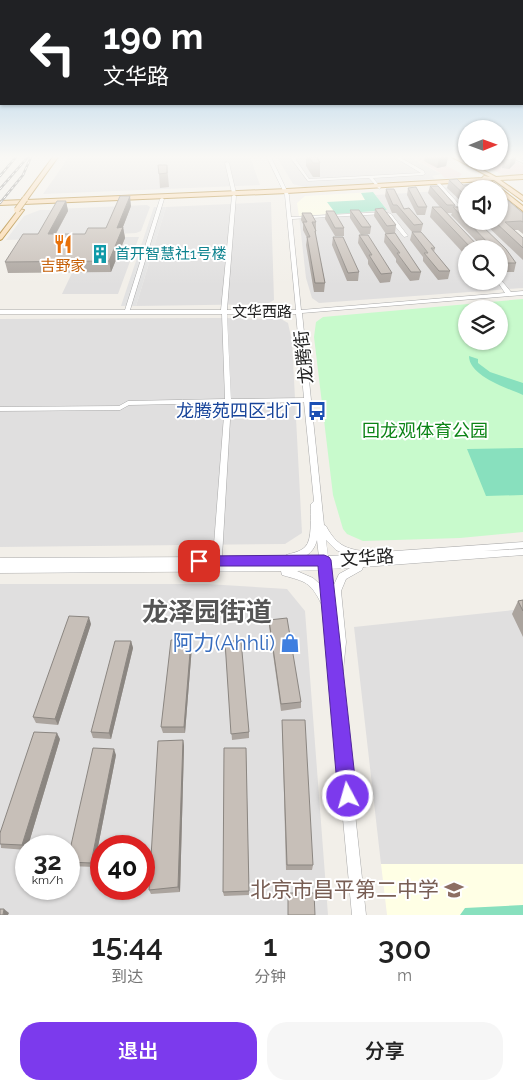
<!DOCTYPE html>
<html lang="zh">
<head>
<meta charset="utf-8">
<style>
  :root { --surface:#fff; --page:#f6f6f6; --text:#222; --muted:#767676; --accent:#7c3aed }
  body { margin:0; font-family:Raleway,"Noto Sans SC",sans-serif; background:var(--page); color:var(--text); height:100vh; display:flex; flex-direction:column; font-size:19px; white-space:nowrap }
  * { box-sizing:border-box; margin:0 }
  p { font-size:16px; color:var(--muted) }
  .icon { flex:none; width:28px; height:28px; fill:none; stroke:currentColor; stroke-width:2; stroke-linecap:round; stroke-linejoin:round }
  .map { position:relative; height:915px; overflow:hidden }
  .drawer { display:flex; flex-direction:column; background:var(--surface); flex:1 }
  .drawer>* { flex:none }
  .top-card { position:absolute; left:0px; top:0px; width:524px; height:105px; box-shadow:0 1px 4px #0004; background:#202124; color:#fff; overflow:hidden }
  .needle { width:32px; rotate:89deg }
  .fabs { position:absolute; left:458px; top:120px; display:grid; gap:10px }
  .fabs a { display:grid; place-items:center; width:50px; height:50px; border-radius:50%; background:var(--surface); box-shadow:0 1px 4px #0004; font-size:25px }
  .speed { position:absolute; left:15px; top:835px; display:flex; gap:10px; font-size:25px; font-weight:700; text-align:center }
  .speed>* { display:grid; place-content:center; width:65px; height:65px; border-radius:50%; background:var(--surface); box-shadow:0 1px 4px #0004; line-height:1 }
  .speed small { font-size:12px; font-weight:400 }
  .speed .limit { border:8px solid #d22; background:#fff; color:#111 }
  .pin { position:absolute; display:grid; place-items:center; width:42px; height:42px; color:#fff; margin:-21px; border-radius:10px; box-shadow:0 2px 8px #0006 }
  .me { position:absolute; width:55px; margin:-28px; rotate:354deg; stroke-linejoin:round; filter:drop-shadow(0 0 4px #0008) }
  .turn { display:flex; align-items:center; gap:18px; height:105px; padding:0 20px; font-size:22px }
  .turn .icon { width:65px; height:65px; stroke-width:2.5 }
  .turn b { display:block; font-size:35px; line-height:42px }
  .eta { display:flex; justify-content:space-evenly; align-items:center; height:85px; text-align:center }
  .eta b { font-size:30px; font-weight:600; line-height:35px }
  .action { display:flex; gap:10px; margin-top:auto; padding:10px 20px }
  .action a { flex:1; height:58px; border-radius:20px; background:var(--accent); color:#fff; font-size:20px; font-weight:600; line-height:58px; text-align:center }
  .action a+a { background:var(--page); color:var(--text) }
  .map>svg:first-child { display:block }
  .residential { fill:#e0dfdf; fill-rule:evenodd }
  .commercial { fill:#f2dad9 }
  .education { fill:#ffffe5 }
  .park { fill:#c8facc; fill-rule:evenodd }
  .pitch { fill:#88e0be }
  .parking { fill:#e2e2e2 }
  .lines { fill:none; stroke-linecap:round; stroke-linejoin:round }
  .minor-casing { stroke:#a9a9a9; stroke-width:1 }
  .major-casing { stroke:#a06b00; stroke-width:2 }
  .minor { fill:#fff; fill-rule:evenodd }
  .major { fill:#fcd6a4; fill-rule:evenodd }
  .rail-casing { stroke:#707070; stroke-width:2.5 }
  .rail { stroke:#fff; stroke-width:1; stroke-dasharray:3; stroke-linecap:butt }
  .major-bridge-casing { stroke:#a06b00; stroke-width:7; stroke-linecap:butt }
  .major-bridge { stroke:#fcd6a4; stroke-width:5.5 }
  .wall { fill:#aba49e }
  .shaded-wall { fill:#8b8681 }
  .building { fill:#c7bfb8; stroke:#8b8681 }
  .route { fill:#7c3aed; stroke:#51269a }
  .labels { text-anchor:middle; stroke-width:4; stroke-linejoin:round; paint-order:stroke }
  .far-culture-label { font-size:15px; fill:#0d838f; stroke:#fff; text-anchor:start }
  .far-food-label { font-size:15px; fill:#c56008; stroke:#fff }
  .far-street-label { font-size:15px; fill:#222; stroke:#fff }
  .street-label { font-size:18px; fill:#222; stroke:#fff }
  .transit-label { font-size:18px; fill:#164399; stroke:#fff; text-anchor:end }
  .park-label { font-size:18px; fill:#0c8416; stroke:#fff }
  .near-shop-label { font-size:21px; fill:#366cbe; stroke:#fff; text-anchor:end }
  .near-education-label { font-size:21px; fill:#785e54; stroke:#fff; text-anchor:end }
  .near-district-label { font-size:26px; font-weight:bold; fill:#555; stroke:#fff }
</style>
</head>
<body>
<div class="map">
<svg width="523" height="915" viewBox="0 0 523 915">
  <rect width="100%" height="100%" fill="#f2efe9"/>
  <path class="residential" d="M 69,157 L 250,157 L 260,185 L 43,194 Z
    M 277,157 L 409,157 L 441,174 L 432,176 L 435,179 L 305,187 L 293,184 Z
    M 457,187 L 466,192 L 466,221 L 498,221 L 523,244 L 523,288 L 319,303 L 312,298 L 306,278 L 299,216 L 387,210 L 375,195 L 439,191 L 436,188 ZM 466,249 L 499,249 L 499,281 L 466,281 Z
    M 271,202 L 274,300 L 267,304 L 136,306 L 166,207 Z
    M 147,205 L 150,207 L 141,231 L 136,233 L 37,238 L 56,209 Z
    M 89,237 L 139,237 L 118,294 L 62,294 Z
    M 217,318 L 281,319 L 288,323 L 292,341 L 302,533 L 285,544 L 0,547 L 0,319 Z
    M 0,584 L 207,584 L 287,589 L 305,611 L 328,915 L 0,915 ZM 26,846 L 69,846 L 69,889 L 26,889 ZM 101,846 L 144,846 L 144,889 L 101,889 Z
    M 523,609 L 523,864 L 381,864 L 354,627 Z"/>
  <path class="commercial" d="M 411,157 L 430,157 L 462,174 L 459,177 L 445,178 L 439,172 Z
    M 506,157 L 523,165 L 523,174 L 503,175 L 475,161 L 499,161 Z"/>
  <path class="education" d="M 373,192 L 387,210 L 299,216 L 297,203 L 305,196 Z
    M 381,864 L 523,864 L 523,915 L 387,915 Z"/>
  <path class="park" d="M 523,299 L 523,532 L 460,538 L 363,541 L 347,534 L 343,529 L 333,495 L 314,337 L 316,322 L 323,317 ZM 466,309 L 499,309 L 499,341 L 466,341 Z"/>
  <path class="pitch" d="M 373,192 L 387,210 L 336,214 L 327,202 L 365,200 L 361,193 Z
    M 469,356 L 478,359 L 478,363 L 490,372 L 523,383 L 523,395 C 507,388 469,376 469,356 Z
    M 523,448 L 523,495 L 486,496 L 467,449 Z
    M 523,905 L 523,915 L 460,915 L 465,908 Z"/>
  <path class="parking" d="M 154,207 L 166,207 L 136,306 L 121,306 Z
    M 40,210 L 55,210 L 37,239 L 6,240 L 24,216 Z"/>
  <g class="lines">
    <g class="minor-casing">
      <path id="minor" d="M 267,157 L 271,157 L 289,195 L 291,217 L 385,212 L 391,214 L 408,236 L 404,237 L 387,216 L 384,214 L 292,219 L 301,310 L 505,293 L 497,281 L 499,281 L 499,279 L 501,280 L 511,292 L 523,291 L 523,295 L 302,313 L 324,525 L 326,526 C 332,537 339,546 352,549 C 358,551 363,550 367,553 L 523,542 L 523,548 L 483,551 L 523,549 L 523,555 L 363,567 L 362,570 L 346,579 L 341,591 L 346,642 L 343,671 L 340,675 L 366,915 L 352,915 L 323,605 L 322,605 C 310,581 306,582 282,575 L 281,571 L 0,573 L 0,558 L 213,557 L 225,403 L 129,405 L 120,410 L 0,411 L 0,407 L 119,406 L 128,401 L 225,399 L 222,314 L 0,314 L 0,310 L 125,310 L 160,199 L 162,198 L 164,199 L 130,310 L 221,310 L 232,196 L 234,195 L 236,196 L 227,310 L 296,310 L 285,195 ZM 227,314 L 296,314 L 304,398 L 231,399 ZM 304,402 L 314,501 L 311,504 C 310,515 313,540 305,547 C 300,552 292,553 286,555 L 285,557 L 222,557 L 231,403 ZM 317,540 L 319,557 L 304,557 C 311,553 315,548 317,540 ZM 326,540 L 336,550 L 347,555 L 328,556 ZM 350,568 L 339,574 L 331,591 L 332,600 L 329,569 ZM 320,570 L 322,586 L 313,578 L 297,571 Z
        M 290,157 L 294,157 L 309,179 L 421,173 L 394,157 L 399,157 L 424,171 L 425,174 L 423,175 L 373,178 L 381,188 L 379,189 L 369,178 L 308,181 Z
        M 511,157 L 517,157 L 523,161 L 523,163 Z
        M 227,162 L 229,163 L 236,193 L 234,194 L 232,193 L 225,163 Z
        M 436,181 L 438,181 L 466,212 L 466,215 L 464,215 L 436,183 Z"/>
    </g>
    <g class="major-casing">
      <path id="major" d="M 53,157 L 58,157 L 27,200 L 287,189 L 482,178 L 484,176 L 490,177 L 452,157 L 458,157 L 496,177 L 523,175 L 523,179 L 500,180 L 523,196 L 523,201 L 494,180 L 490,180 L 523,206 L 523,211 L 499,192 L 499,189 L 494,189 L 484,181 L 287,193 L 0,205 L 0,201 L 24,200 L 22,199 Z
        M 19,209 L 24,210 L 2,239 L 0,240 L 0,234 Z"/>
    </g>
    <use href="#minor" class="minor"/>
    <use href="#major" class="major"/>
    <g class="rail-casing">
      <path id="rail" d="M 0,176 L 16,157
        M 0,189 L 28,157
        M 0,203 L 23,175 L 31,157"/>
    </g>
    <use href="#rail" class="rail"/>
    <g class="major-bridge-casing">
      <path id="major-bridge" d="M 17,210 L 25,199"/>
    </g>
    <use href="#major-bridge" class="major-bridge"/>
  </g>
  <path class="wall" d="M 306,157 L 317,157 L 320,163 L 320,177 L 313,177 L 306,166 Z
    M 425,157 L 448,157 L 446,166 L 437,168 L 424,161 Z
    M 499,157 L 516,157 L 515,163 L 509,169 L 502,168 L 503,163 L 499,161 Z
    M 167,165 L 169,187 L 160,188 L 159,174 Z
    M 449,180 L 466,189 L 466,206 L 447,188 Z
    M 430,186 L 455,205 L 455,207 L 466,211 L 466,221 L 477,221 L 516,263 L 514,272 L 503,272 L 499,265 L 499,249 L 484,249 L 451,215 L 452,213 L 447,213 L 481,249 L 466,249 L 466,256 L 430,217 L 432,207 L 440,207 L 428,193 Z
    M 408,188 L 427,207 L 425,215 L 417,215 L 407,195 Z
    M 386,189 L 404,209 L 423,224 L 421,232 L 435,248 L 434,252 L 450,271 L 448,279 L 438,280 L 423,261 L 423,257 L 410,240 L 412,232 L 396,213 L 392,213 L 385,196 Z
    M 66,201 L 68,211 L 56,234 L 85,234 L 106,228 L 131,206 L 123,227 L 125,238 L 111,272 L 8,273 L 5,262 L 38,234 Z
    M 375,209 L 396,225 L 395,233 L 421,272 L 419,280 L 410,281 L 396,262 L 396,259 L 384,242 L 385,234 L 386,234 L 374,216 Z
    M 350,210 L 371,227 L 370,234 L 361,235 L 350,218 Z
    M 326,211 L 344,228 L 344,236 L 335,236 L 325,219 Z
    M 302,213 L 316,222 L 316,237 L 325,283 L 324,292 L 314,292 L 306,245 L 307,238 L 303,230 L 303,224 L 301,220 Z
    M 523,213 L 523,234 L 518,230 L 514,230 L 523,238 L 523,260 L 482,221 L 499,221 Z
    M 359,235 L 392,273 L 390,282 L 380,283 L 368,264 L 368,260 L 358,243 Z
    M 333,237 L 359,272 L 358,281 L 347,281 L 332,245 Z
    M 523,600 L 523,637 L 512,614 L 518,601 Z
    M 269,620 L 301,702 L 301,708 L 281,711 L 269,626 Z
    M 91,624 L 58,725 L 36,723 L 33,717 Z
    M 131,641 L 133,648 L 111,739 L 93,738 L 91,732 Z
    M 225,642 L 249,732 L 249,738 L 232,740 Z
    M 192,646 L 185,733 L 163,733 L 161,727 Z
    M 282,720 L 313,865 L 312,870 L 286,870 Z
    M 60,739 L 28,846 L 26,846 L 26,850 L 1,848 L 0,833 Z
    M 183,740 L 184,746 L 180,892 L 151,894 L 149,890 Z
    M 246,748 L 249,895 L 224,896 L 223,892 Z
    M 116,755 L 94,867 L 70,866 L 69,864 L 69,854 Z"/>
  <path class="shaded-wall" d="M 448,157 L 446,166 L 437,168 L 439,159 Z
    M 514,157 L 516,157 L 515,163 L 509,169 L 511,160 Z
    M 130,196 L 131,206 L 121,232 L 123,227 L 125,238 L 111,272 L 109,261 L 117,228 Z
    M 66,201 L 68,211 L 50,244 L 48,234 Z
    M 89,617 L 91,624 L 58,725 L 55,719 Z
    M 191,640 L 192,646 L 185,733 L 184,727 Z
    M 131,641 L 133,648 L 111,739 L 109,733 Z
    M 57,733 L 60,739 L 28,846 L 26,846 L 26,850 L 22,845 Z
    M 183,740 L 184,746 L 180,892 L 178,887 Z
    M 114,749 L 116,755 L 94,867 L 91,863 Z
    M 4,909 L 9,913 L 8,915 L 3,915 Z"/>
  <path class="building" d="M 309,157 L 317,157 L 320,163 L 313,163 Z
    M 436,157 L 448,157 L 439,159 Z
    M 505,157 L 514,157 L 511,160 L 505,159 Z
    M 158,165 L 167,165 L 167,173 L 159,174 Z
    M 457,179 L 463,185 L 488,184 L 494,189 L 466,189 L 466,196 L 449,180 Z
    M 430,186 L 438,186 L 455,205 L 447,205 Z
    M 416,187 L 427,207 L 418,207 L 408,188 Z
    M 386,189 L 394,189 L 404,209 L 409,208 L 423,224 L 414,225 L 397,205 L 393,205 Z
    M 499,193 L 523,213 L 523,222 L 521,221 L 505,222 L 523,238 L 523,248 L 494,221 L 499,221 Z
    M 120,196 L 130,196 L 117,228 L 123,227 L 109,261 L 5,262 L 23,234 L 38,234 L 57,201 L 66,201 L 48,234 L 85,234 L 88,228 L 106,228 Z
    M 432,207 L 441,207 L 481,249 L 472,249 Z
    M 453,207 L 461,207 L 466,211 L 466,221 Z
    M 383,208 L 396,225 L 387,226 L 375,209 Z
    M 350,210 L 359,210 L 371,227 L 362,227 Z
    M 326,211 L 334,211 L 344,228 L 335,228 Z
    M 302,213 L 311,213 L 316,222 L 312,222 L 316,231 L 315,231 L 325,283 L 315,283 L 307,237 L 310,237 L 303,222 L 307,222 Z
    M 467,221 L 477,221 L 506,249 L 516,263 L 505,263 L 499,253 L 499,249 L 496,249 L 493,244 L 490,245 Z
    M 412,232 L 421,232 L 435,248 L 431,248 L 450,271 L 439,271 L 424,253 L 428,253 Z
    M 395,233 L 421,272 L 411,272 L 397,253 L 400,253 L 385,234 Z
    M 359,235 L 368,235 L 392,273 L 381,274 L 369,255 L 372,255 Z
    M 333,237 L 343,237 L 359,272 L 348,273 Z
    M 523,600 L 523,611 L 518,601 Z
    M 69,616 L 89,617 L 55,719 L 33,717 Z
    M 287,618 L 301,702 L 281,704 L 269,620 Z
    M 171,640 L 191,640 L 184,727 L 161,727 Z
    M 241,640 L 249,732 L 231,734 L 225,642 Z
    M 115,641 L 131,641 L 109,733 L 91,732 Z
    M 282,720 L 305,720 L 313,865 L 287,865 Z
    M 34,732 L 57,733 L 22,845 L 0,844 L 0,833 Z
    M 183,740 L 178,887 L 149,890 L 158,741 Z
    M 93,748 L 114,749 L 91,863 L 69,862 L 69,854 Z
    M 224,748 L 246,748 L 249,891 L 223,892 Z
    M 288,893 L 314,893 L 315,915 L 288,915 Z
    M 0,909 L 4,909 L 3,915 L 0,915 Z"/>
  <linearGradient id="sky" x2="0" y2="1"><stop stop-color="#8fc0e4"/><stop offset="0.55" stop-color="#f9f8f5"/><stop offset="1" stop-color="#f9f8f5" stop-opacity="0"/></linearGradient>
  <rect width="523" height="285" fill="url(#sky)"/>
  <path class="route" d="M 324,555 L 329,557 L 331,560 L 357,796 L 354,803 L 348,806 L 341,803 L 338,796 L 318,566 L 199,566 L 194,565 L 193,561 L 194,557 L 199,556 Z"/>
  <defs>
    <g id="restaurant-bare" transform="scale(1.5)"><path d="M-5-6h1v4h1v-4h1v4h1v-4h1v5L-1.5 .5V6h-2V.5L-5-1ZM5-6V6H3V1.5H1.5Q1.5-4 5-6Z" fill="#e8710a" stroke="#fff" stroke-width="2.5" paint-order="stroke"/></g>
    <g id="building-bare" transform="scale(1.5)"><path d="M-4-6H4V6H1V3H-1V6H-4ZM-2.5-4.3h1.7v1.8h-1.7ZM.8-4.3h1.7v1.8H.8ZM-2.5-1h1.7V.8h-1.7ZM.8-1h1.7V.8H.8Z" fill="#0f9aa8" stroke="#fff" stroke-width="2.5" paint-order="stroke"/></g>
    <g id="bus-bare" transform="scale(1.5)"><path d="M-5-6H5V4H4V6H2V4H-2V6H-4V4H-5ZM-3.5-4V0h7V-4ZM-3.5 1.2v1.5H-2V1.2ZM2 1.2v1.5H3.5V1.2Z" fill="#1a4fb4" stroke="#fff" stroke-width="2.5" paint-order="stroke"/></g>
    <g id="shop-bare" transform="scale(1.5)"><path d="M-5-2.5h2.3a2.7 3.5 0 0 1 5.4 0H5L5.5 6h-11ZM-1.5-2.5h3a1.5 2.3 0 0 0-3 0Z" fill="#3f7fe0" stroke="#fff" stroke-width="2.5" paint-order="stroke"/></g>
    <g id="school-bare" transform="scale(1.5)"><path d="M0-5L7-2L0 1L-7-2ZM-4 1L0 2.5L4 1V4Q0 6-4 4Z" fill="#8d6e63" stroke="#fff" stroke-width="2.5" paint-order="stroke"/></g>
  </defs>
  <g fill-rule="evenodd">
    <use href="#restaurant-bare" x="63" y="244"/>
    <use href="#building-bare" x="100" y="254"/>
    <use href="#bus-bare" x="317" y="411"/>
    <use href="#shop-bare" x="290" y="643"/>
    <use href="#school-bare" x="454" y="890"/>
  </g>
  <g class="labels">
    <g class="far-culture-label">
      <text x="115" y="259">首开智慧社1号楼</text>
    </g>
    <g class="far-food-label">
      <text x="63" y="271">吉野家</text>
    </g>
    <g class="far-street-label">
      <text x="262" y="317">文华西路</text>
    </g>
    <g class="street-label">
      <text transform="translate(304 357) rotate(-96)" y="6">龙腾街</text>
      <text transform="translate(367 558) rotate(-4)" y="6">文华路</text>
    </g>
    <g class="transit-label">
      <text x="302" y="417">龙腾苑四区北门</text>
    </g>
    <g class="park-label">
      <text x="425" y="437">回龙观体育公园</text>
    </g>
    <g class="near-shop-label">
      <text x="275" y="650">阿力(Ahhli)</text>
    </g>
    <g class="near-education-label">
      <text x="439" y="897">北京市昌平第二中学</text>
    </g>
    <g class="near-district-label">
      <text x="207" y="621">龙泽园街道</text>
    </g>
  </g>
</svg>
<div class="fabs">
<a><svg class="needle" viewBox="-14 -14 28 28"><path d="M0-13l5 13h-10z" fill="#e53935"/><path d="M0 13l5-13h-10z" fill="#767676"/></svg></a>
<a><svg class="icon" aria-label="sound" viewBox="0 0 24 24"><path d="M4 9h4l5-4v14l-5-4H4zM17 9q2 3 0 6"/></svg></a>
<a><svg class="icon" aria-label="search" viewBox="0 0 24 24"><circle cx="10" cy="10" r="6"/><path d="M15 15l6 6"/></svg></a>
<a><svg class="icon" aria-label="layers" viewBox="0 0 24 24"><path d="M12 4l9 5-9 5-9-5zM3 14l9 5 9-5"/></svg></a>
</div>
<div class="speed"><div>32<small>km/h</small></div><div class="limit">40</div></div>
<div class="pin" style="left:199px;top:561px;background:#d93025"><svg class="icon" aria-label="arrive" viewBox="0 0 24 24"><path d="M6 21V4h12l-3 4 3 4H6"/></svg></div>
<svg class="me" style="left:348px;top:796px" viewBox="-20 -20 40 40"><circle r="17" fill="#7c3aed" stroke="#fff" stroke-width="3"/><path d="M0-11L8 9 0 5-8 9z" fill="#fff"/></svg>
<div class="top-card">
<div class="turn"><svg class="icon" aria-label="left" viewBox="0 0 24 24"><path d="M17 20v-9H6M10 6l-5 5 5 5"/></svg><div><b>190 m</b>文华路</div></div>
</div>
</div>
<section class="drawer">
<div class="eta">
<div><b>15:44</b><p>到达</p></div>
<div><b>1</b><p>分钟</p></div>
<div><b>300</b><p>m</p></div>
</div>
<div class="action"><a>退出</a><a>分享</a></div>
</section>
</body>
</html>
